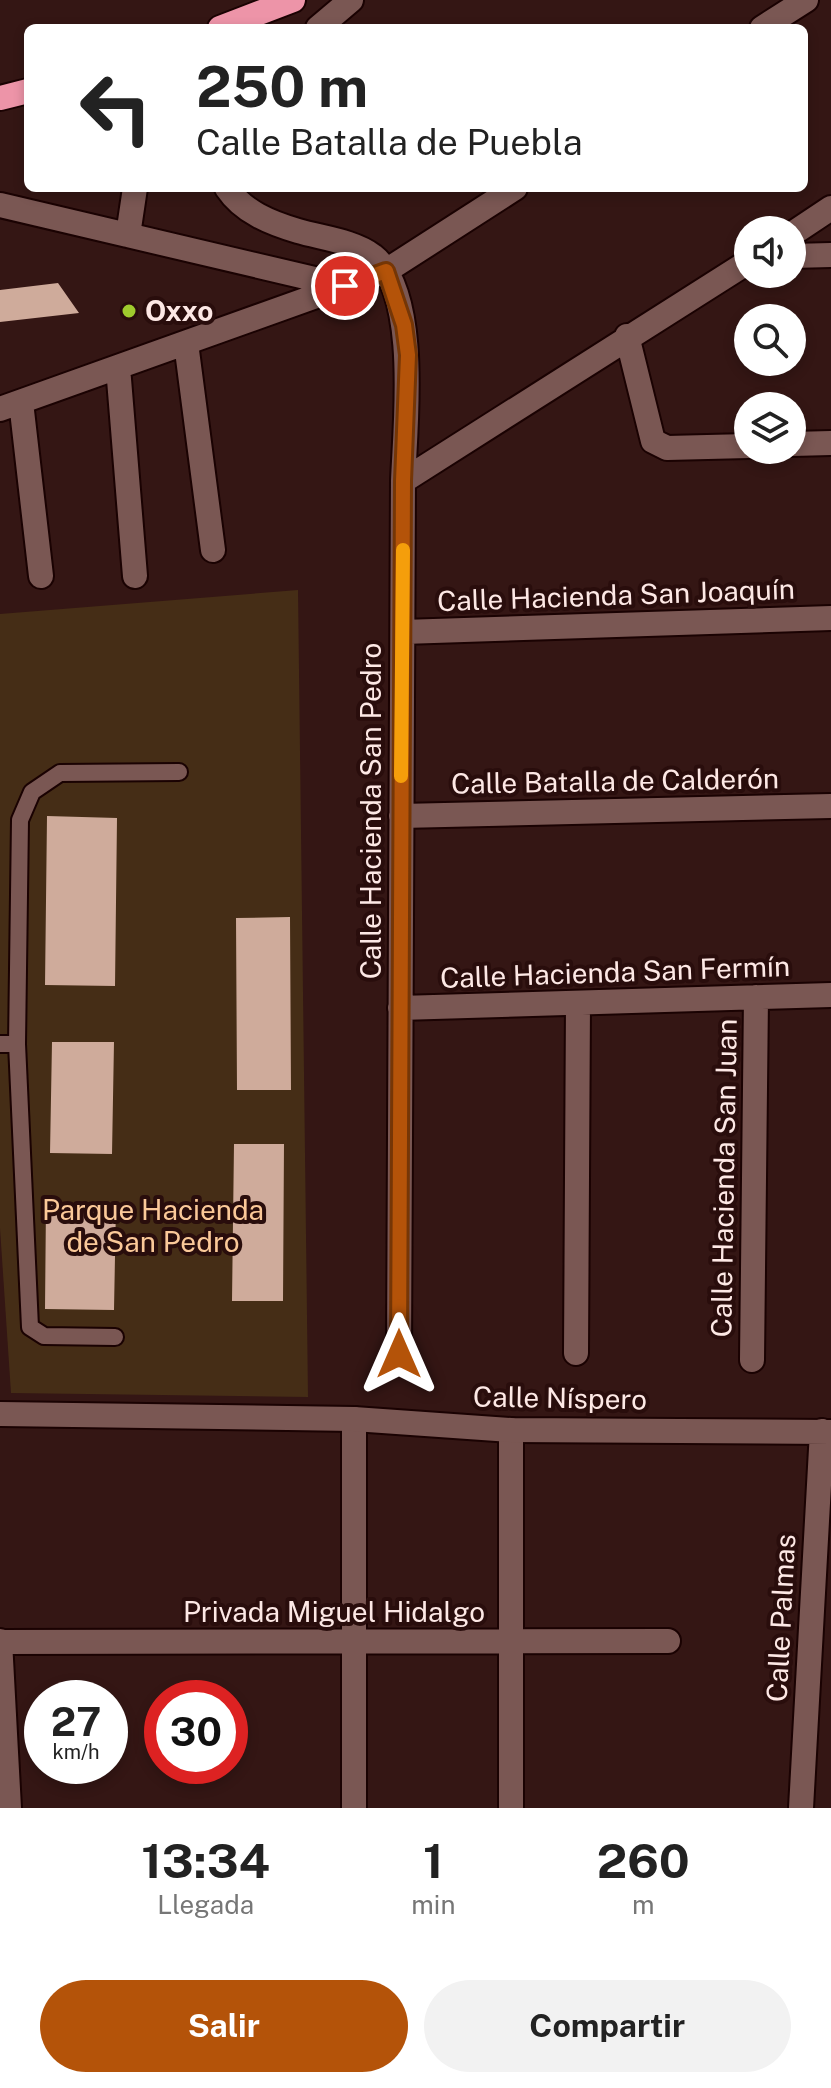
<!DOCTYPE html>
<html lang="es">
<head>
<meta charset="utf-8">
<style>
  :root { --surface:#fff; --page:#f2f2f2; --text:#222; --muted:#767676; --accent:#b45309 }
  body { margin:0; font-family:"Public Sans",sans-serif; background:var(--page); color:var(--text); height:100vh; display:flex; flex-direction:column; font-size:30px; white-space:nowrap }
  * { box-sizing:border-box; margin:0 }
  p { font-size:26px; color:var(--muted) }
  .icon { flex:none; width:44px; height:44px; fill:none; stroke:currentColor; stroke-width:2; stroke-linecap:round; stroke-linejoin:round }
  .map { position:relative; height:1808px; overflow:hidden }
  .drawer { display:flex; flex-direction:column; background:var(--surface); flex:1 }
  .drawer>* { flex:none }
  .hud { position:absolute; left:24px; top:24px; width:784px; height:168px; border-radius:12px; box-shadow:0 4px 12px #0003; background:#fff; color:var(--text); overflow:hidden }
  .controls { position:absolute; left:734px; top:216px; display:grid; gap:16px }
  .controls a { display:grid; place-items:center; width:72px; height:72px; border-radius:50%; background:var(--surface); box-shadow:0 4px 12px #0003; font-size:40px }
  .speed { position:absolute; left:24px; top:1680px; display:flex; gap:16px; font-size:40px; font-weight:700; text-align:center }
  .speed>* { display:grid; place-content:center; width:104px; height:104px; border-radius:50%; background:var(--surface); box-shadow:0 4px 12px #0003; line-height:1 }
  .speed small { font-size:20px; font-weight:400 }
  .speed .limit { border:12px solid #d22; background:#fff; color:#111 }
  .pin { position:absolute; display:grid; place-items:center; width:68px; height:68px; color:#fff; margin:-34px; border:4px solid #fff; border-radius:50%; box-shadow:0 2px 8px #0007 }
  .me { position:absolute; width:88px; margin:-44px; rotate:0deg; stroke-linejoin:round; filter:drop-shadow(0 0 6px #0008) }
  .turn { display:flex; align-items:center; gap:28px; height:168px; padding:0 40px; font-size:36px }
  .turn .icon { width:104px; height:104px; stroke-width:2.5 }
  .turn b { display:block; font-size:56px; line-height:68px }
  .eta { display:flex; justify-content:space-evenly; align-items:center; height:136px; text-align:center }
  .eta b { font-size:48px; font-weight:700; line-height:56px }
  .button { display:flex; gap:16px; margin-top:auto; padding:16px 40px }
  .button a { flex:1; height:92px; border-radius:48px; background:var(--accent); color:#fff; font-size:32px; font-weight:700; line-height:92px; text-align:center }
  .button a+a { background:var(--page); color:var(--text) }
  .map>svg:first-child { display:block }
  .green { fill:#452d16 }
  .building { fill:#cfab9b }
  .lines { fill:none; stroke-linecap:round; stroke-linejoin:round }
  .lane-casing { stroke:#1a0202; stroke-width:20 }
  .street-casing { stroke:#1a0202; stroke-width:28 }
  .secondary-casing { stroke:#1a0202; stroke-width:28 }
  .highway-casing { stroke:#1a0202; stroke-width:28 }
  .lane { stroke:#7a5753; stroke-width:16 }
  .street { stroke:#7a5753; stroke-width:24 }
  .secondary { stroke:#7a5753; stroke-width:24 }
  .highway { stroke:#ed94a8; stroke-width:24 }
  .route-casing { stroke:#753606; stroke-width:20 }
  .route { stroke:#b45309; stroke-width:14 }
  .slow { stroke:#f59e0b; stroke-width:14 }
  .poi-dot { fill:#9fca2d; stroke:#290d0c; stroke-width:3 }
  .labels { text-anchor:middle; stroke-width:8; stroke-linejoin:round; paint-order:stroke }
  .poi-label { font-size:28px; font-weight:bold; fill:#fde8e5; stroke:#290d0c; text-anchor:start }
  .street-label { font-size:28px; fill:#fde8e5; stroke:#290d0c }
  .park-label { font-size:28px; fill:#fbc999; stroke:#290d0c }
</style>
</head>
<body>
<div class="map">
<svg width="831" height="1808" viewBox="0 0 831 1808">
  <rect width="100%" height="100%" fill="#341614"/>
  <path class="green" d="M 298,590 L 308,1397 L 11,1393 L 0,1228 L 0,614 Z"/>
  <path class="building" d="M 58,283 L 79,313 L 0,322 L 0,290 Z
    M 47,816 L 117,818 L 115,986 L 45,985 Z
    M 290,917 L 291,1090 L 237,1090 L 236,918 Z
    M 52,1042 L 114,1042 L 112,1154 L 50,1153 Z
    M 234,1144 L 284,1144 L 283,1301 L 232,1301 Z
    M 46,1203 L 116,1204 L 114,1310 L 45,1309 Z"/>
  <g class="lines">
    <g class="lane-casing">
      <path id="lane" d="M 0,1044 L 17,1044 L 30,1327 L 44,1336 L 115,1337
        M 17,1044 L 20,820 L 32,792 L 60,773 L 179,772"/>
    </g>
    <g class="street-casing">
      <path id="street" d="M 318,28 L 351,0
        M 762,28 L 806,0
        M 227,188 C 243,212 271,223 298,231 C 322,238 353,241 373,256 C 420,293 405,427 403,481 L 399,1354
        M 0,205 L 344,286
        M 792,234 L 831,208
        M 128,235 L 135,188
        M 792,256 L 831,255
        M 627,336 L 653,441 L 667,448 L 748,446
        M 186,343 L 213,550
        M 118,367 L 135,576
        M 21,402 L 41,576
        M 0,409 L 386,271 L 515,188
        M 792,444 L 831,443
        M 403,481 L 748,262
        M 403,632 L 831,618
        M 401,816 L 831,806
        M 400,1008 L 831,995
        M 576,1353 L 578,1003
        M 752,1360 L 756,997
        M 511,1430 L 511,1808
        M 0,1641 L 9,1808
        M 0,1642 L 668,1641
        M 354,1808 L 354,1419"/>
    </g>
    <g class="secondary-casing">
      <path id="secondary" d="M 0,1414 L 354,1419 L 511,1430 L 831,1432
        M 801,1808 L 822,1431"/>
    </g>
    <g class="highway-casing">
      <path id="highway" d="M 220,28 L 293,0
        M 0,98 L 28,91"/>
    </g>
    <use href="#lane" class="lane"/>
    <use href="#street" class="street"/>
    <use href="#secondary" class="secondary"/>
    <use href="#highway" class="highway"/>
  </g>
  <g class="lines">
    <g class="route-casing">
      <path id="route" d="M 345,286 L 386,271 L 404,325 L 408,355 L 403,481 L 399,1354"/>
    </g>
    <use href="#route" class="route"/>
    <path class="slow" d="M 401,776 L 403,550"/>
  </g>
  <circle class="poi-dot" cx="129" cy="311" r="8"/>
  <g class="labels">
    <g class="poi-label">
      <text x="145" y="321">Oxxo</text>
    </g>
    <g class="street-label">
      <text transform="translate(616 595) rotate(-2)" y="10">Calle Hacienda San Joaquín</text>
      <text transform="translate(615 781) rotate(-1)" y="10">Calle Batalla de Calderón</text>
      <text transform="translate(371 811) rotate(-90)" y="10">Calle Hacienda San Pedro</text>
      <text transform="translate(615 972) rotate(-2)" y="10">Calle Hacienda San Fermín</text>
      <text transform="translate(724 1178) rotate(-89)" y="10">Calle Hacienda San Juan</text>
      <text transform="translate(560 1398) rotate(1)" y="10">Calle Níspero</text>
      <text x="334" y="1622">Privada Miguel Hidalgo</text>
      <text transform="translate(781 1618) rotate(-87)" y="10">Calle Palmas</text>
    </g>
    <g class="park-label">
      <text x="153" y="1220">Parque Hacienda<tspan x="153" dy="32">de San Pedro</tspan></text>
    </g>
  </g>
</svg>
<div class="controls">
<a><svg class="icon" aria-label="sound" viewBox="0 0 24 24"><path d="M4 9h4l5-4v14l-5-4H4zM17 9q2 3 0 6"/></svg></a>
<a><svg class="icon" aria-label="search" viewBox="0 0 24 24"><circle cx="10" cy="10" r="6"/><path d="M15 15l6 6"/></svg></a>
<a><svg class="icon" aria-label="layers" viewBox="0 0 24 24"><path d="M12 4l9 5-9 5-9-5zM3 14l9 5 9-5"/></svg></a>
</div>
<div class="speed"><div>27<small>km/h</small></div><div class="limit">30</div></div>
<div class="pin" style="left:345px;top:286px;background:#d93025"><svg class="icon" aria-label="arrive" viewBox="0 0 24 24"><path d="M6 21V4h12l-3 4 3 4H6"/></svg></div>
<svg class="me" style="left:399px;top:1354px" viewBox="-20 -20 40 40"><path d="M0-17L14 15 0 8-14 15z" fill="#b45309" stroke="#fff" stroke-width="4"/></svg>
<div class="hud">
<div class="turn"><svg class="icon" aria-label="left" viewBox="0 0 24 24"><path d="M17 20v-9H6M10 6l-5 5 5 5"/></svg><div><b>250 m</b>Calle Batalla de Puebla</div></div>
</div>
</div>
<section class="drawer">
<div class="eta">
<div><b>13:34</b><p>Llegada</p></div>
<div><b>1</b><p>min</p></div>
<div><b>260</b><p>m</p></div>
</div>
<div class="button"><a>Salir</a><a>Compartir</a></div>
</section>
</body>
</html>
